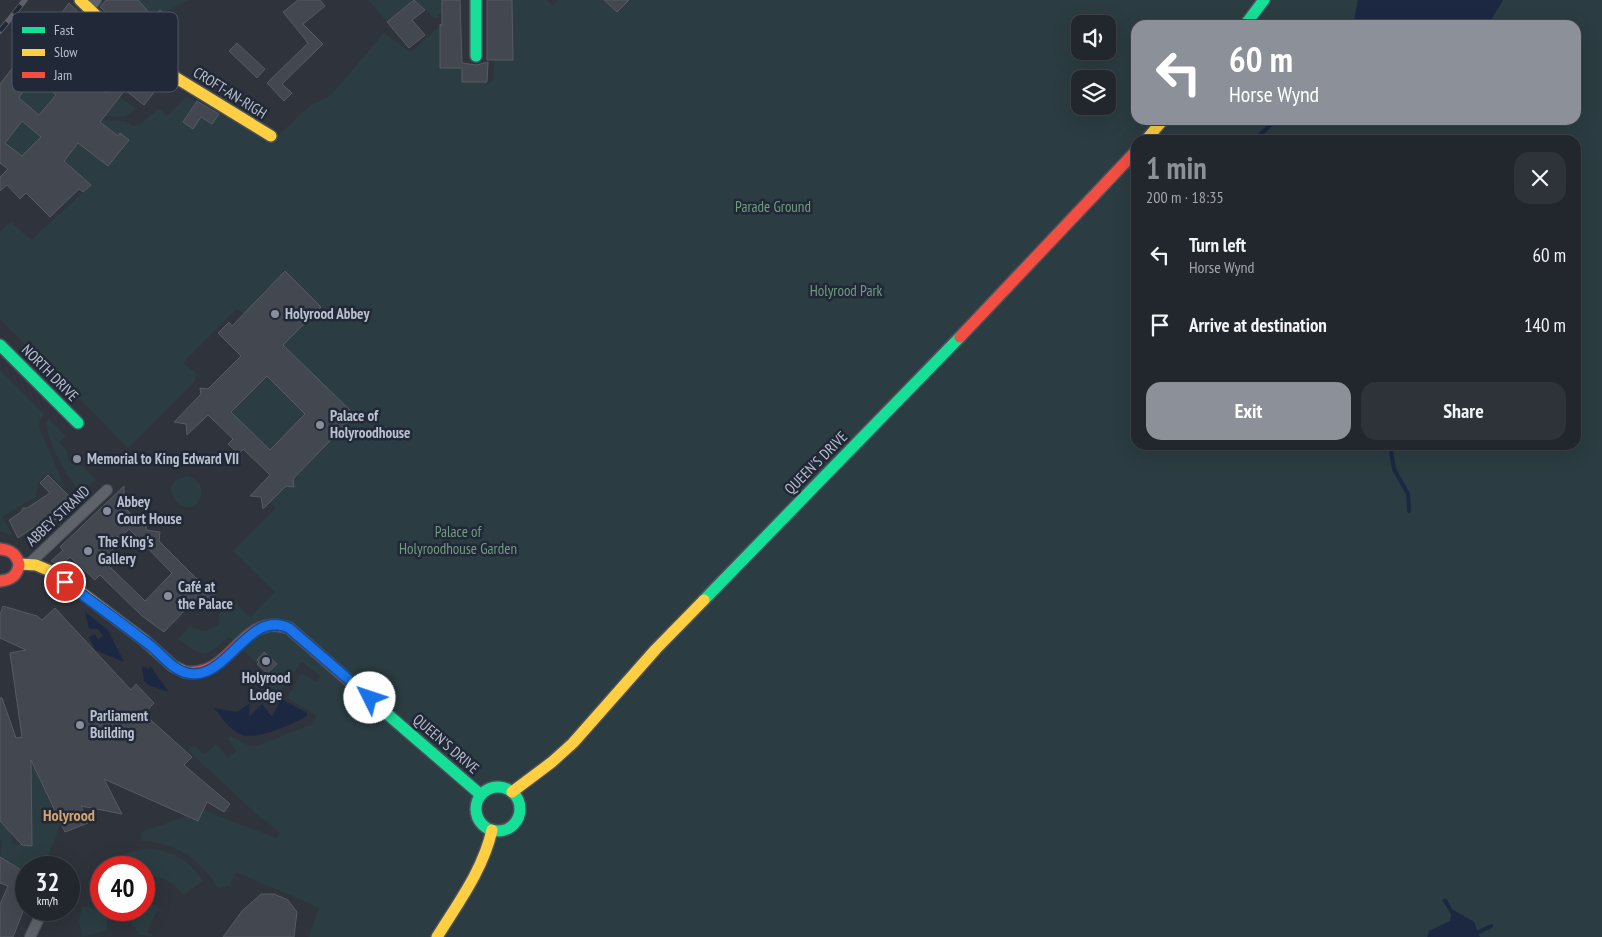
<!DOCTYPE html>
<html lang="en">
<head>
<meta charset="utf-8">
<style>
  :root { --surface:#22262d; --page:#2e3239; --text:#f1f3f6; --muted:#a2a5aa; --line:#3f4349; --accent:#8c9099 }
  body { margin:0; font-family:"PT Sans Narrow",sans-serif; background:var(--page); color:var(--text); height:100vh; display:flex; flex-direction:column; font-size:19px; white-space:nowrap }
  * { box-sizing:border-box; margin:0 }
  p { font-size:16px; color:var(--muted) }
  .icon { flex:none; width:28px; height:28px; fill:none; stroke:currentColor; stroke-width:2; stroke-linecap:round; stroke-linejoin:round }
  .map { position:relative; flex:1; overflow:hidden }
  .details { position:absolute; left:1131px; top:135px; width:450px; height:315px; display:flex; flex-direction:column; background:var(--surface); border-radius:15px; box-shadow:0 5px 20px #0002,0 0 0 1px var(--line) }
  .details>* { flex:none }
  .hud { position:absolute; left:1131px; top:20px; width:450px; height:105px; border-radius:15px; box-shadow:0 5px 20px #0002,0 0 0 1px var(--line); background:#8c9099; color:#fff; overflow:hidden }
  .fabs { position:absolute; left:1071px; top:15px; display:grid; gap:10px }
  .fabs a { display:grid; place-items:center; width:45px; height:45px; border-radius:10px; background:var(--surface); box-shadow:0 5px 20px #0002,0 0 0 1px var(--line); font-size:25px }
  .speed { position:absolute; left:15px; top:856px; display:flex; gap:10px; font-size:25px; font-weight:700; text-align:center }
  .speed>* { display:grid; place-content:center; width:65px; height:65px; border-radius:50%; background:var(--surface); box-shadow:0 5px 20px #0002,0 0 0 1px var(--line); line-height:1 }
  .speed small { font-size:12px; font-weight:400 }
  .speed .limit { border:8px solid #d22; background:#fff; color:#111 }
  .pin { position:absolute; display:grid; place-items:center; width:42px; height:42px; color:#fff; margin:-21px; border:2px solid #fff; border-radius:50%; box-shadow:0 1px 5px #0007 }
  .me { position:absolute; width:55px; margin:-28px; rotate:311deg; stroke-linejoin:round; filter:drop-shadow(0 0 4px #0008) }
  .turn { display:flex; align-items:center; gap:18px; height:105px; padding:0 15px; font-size:22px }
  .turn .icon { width:65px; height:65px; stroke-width:2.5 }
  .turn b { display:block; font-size:35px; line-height:42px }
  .round { display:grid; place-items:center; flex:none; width:52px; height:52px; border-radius:15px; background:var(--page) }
  .overview { display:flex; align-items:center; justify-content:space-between; height:85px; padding:0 15px }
  h1 { font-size:30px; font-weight:600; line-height:38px; color:var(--accent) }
  .button { display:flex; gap:10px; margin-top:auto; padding:10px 15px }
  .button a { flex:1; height:58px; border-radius:15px; background:var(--accent); color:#fff; font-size:20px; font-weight:600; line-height:58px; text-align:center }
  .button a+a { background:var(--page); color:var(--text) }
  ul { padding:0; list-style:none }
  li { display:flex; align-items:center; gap:15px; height:70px; padding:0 15px }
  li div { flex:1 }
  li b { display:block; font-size:19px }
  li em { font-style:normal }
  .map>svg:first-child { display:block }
  .green { fill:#2b3d42; fill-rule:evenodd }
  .water { fill:#1c2841 }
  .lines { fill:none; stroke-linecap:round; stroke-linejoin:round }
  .stream { stroke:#1c2841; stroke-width:4 }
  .building { fill:#434750; stroke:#565b63; fill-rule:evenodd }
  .street-casing { stroke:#4c5059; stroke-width:12 }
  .fast-casing { stroke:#4c5059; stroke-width:14 }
  .slow-casing { stroke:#4c5059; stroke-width:14 }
  .jam-casing { stroke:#4c5059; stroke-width:14 }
  .street { stroke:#5e626a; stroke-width:10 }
  .fast { stroke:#16e098; stroke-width:11 }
  .slow { stroke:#ffcf43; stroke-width:11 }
  .jam { stroke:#f24e42; stroke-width:11 }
  .rail-casing { stroke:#5d6068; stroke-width:5.5 }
  .rail { stroke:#212837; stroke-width:4; stroke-dasharray:11; stroke-linecap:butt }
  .route-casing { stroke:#114b97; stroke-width:12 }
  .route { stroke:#1a73e8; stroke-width:9 }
  .poi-dot { fill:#888e9a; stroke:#212837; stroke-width:2 }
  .labels { text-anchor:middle; stroke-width:5; stroke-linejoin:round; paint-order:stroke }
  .street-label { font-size:15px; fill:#b9bfcc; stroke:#212837 }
  .park-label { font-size:15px; fill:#719c7f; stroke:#212837 }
  .poi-label { font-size:15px; font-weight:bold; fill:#b9bfcc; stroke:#212837; text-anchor:start }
  .neighbourhood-label { font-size:16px; font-weight:bold; fill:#d4a36c; stroke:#212837 }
  .key { fill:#212837; stroke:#4f5564; stroke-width:1 }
  .key-label { font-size:14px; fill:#b9bfcc }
</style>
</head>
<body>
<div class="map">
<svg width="1602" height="937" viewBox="0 0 1602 937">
  <rect width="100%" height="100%" fill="#2e333c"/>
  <path class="green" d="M 138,0 L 189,0 L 163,13 L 160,10 L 153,17 Z
    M 368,0 L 414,0 L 387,22 Z
    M 415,0 L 442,0 L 442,14 L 438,15 L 438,18 L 434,18 Z
    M 512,0 L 547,0 L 553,6 L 558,0 L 1602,0 L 1602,937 L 308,937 L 319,908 L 236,872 L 230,885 L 218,889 C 201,859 177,843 142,841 L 141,832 L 203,810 L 276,838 L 280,832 L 256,814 L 188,750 L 194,745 L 204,754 L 217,744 L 227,758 L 236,751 L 228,738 L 231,736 L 247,745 L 256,746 L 313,724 L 316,718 L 313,713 L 287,698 L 301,673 L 317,682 L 320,676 L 302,662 L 271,703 L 264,692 L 275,680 L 229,637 C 203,658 206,659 178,639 L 189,626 L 205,631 L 218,625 L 219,614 L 230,598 L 250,617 L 275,592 L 233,551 L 276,508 L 270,502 L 286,486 L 292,485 L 292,479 L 355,415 L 277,339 L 311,304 L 322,315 L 325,311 L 283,270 L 281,273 L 285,277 C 270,281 253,301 247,316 L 237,309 L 183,363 L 195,372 L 196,378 L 194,382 L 128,448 L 0,319 L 0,231 L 11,222 L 31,240 L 91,185 L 40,138 L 22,156 L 5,143 L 22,121 L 67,157 L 78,143 L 108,166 L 129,140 L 120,133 L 118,136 L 100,122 L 102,120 L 125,121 L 132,126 L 139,125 L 157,110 L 160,109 L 167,116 L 187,96 L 196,102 L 183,122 L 193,128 L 201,117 L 212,124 L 219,114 L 225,118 L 227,116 L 270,142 L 311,105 L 331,95 L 384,33 L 411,52 L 439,26 L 440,68 L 462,68 L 462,82 L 487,82 L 488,85 L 493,80 L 494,60 L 513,60 ZM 1080,24 L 1108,24 L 1108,51 L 1080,51 ZM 1136,25 L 1576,25 L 1576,120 L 1136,120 ZM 1080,79 L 1108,79 L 1108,106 L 1080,106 ZM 1136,140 L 1576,140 L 1576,445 L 1136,445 Z
    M 25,70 L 55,95 L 39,115 L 19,98 L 27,88 Z
    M 120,97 L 136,109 L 124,117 L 105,116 Z
    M 0,370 L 44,414 L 40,420 L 39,428 L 66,490 L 48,473 L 38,483 L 36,497 L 2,517 L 14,537 L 0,531 Z
    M 268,374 L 307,412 L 270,450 L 231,412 Z
    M 48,418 L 66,436 L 59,442 L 67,451 L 69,462 L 75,466 L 82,466 L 96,479 L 80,493 C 68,478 47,442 46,423 Z
    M 187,476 C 196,478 204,485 201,495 C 192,529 148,483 187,476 Z
    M 26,746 L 61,823 L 44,867 L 26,868 L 26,873 L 0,858 L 2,841 L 0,840 L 0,821 L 10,832 L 12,844 L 32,846 L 31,785 Z
    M 144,849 C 170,849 189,859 203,881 L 183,895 C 174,881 160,875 144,876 L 144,868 L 104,867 L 124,854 Z
    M 144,904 L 155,905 L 163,912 L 157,910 L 147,932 L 153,935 L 152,936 L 140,935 L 132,925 L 132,918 L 135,910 L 144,910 Z
    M 82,906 L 107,911 L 107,930 L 82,937 L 79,921 Z"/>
  <path class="water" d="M 1358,0 L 1503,0 L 1488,25 L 1353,25 Z
    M 85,612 L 108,630 L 124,662 L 95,650 L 89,637 L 95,634 L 98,640 L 103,636 L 98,629 L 89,629 Z
    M 142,666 L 149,669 L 150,666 L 169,692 L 148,685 L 144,681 Z
    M 281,699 L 307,713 L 307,716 C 291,724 255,743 238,733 C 228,728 221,716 214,708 L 237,712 L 250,703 L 249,717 L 262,704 L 272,717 Z
    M 1446,898 L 1452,909 L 1474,922 L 1480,937 L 1427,937 L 1429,931 L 1450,921 L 1451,914 L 1442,900 Z"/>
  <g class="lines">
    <path class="stream" d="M 1254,140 L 1276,120
      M 1390,445 L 1394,469 L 1408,494 L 1409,511
      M 1479,932 L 1491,926"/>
  </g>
  <path class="building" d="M 106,0 L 138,0 L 153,17 L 160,10 L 171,21 L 143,47 L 100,7 Z
    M 298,0 L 320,0 L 325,6 L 303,24 L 323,44 L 282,84 L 292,93 L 284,101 L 267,83 L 308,43 L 283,12 Z
    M 414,0 L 425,10 L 412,20 L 425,35 L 409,48 L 387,22 Z
    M 442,0 L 460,0 L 462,63 L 476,65 L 488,62 L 487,82 L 462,82 L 462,68 L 440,68 L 440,24 L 442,26 Z
    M 487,0 L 512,0 L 513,60 L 487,60 Z
    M 604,0 L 629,0 L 617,12 Z
    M 69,3 L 128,58 L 163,81 L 144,105 L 125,90 L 100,122 L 118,136 L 120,133 L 129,140 L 108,166 L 78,143 L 64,161 L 91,185 L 83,192 L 79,189 L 50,217 L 26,193 L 20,199 L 7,185 L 0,191 L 0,177 L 8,169 L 0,163 L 0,84 L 24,53 L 28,57 L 41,40 L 32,33 L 43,20 L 51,27 ZM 74,27 L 109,55 L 104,61 L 121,75 L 106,93 L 80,72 L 75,79 L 49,58 ZM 33,76 L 56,95 L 39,115 L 19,98 ZM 22,121 L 41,137 L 22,156 L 5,143 Z
    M 237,43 L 265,69 L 257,78 L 229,51 Z
    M 197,101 L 219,114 L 212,124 L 201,117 L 193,129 L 183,122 Z
    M 285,271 L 321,307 L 283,345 L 355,415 L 293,479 L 294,487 L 286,486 L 263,509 L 261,497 L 250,496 L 270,475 L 243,449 L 239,454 L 228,444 L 233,439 L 208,415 L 187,435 L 186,424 L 174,422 L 201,394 L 200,388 L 208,389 L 241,356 L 218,333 L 229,322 L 232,326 ZM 267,376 L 305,414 L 270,450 L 231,412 Z
    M 48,475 L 75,502 L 55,520 L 52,515 L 18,538 L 9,520 L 21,512 L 23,508 L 27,508 L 50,493 L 40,483 Z
    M 124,486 L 124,499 L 127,502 L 123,506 L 135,518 L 147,517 L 146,530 L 160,532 L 159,541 L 197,579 L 195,582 L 215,594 L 205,609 L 193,602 L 164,632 L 142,616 L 100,575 L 95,580 L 70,557 L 60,566 L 51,561 L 63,550 L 60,547 ZM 129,529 L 172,573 L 145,601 L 109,566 L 119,556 L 100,537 L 121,537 Z
    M 3,606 L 37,616 L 42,620 L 55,608 L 131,690 L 136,684 L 154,703 L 144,714 L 192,757 L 184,765 L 230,804 L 224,812 L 207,802 L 198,821 L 104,779 L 122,814 L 81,806 L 88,823 L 65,832 L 31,760 L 32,846 L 22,845 L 0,821 L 0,698 L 2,698 L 16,738 L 22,737 L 10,653 L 26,650 L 0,638 L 0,615 Z
    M 264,652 L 277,664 L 267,673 L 257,664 L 259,662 L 257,660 Z
    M 0,857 L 26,873 L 26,904 L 13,937 L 0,937 L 0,904 L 8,886 L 0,883 Z
    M 261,894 L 274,894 L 288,900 L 297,912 L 294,937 L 223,937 L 242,911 Z"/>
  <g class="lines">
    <g class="street-casing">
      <path id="street" d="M 89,9 L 96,0
        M 30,563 L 107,490
        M 30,937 L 43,910"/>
    </g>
    <g class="fast-casing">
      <path id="fast" d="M 476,0 L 476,56
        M 1245,25 L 1264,0
        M 0,345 L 78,423
        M 704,600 L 960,337
        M 378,706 L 481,795
        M476 809a22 22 0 1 1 44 0a22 22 0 1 1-44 0Z"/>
    </g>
    <g class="slow-casing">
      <path id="slow" d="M 80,0 L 134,52 L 271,136
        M 1146,140 L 1163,120
        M 20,564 L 36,565 L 55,573 L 144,640 L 173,666 L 185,672
        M 512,792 L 552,762 L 573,743 L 656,649 L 704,600
        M 437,937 C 458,903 483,870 492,830"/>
    </g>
    <g class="jam-casing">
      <path id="jam" d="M 960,337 L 1136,151
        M 0,549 C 11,550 17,554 19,565 C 17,576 11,580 0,581
        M 185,672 C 227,678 238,626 274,625 C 278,625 284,627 289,628 L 378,706"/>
    </g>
    <use href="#street" class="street"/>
    <use href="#fast" class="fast"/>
    <use href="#slow" class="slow"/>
    <use href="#jam" class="jam"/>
    <g class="rail-casing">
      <path id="rail" d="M 0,31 L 25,0"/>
    </g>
    <use href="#rail" class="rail"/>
  </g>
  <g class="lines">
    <g class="route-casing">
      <path id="route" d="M 65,582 C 94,603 123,624 151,646 C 163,656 172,669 187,673 C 227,683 248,608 289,628 L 370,698"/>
    </g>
    <use href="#route" class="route"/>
  </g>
  <g class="poi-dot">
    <circle cx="275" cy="314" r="5"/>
    <circle cx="320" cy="425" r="5"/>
    <circle cx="77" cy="459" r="5"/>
    <circle cx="107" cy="511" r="5"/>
    <circle cx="88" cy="551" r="5"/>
    <circle cx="168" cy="596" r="5"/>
    <circle cx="266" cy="661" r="5"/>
    <circle cx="80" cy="725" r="5"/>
  </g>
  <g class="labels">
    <g class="street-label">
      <text transform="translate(230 93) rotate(32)" y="5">CROFT-AN-RIGH</text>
      <text transform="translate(50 373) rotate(45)" y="5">NORTH DRIVE</text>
      <text transform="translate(816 463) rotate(-45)" y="5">QUEEN'S DRIVE</text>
      <text transform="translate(58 516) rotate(-43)" y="5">ABBEY STRAND</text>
      <text transform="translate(446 744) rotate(41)" y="5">QUEEN'S DRIVE</text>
    </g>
    <g class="park-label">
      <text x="773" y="212">Parade Ground</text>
      <text x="846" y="296">Holyrood Park</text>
      <text x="458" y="537">Palace of<tspan x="458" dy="17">Holyroodhouse Garden</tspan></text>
    </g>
    <g class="poi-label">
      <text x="285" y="319">Holyrood Abbey</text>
      <text x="330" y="421">Palace of<tspan x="330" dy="17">Holyroodhouse</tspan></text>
      <text x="87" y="464">Memorial to King Edward VII</text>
      <text x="117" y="507">Abbey<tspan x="117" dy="17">Court House</tspan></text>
      <text x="98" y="547">The King's<tspan x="98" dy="17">Gallery</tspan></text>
      <text x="178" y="592">Café at<tspan x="178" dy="17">the Palace</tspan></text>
      <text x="266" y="683" text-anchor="middle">Holyrood<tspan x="266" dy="17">Lodge</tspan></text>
      <text x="90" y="721">Parliament<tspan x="90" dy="17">Building</tspan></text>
    </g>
    <g class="neighbourhood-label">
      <text x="69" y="821">Holyrood</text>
    </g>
  </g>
  <rect x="12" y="12" width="166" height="80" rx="8" class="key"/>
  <rect x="22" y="27" width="23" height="6" fill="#16e098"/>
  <rect x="22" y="49" width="23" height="7" fill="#ffcf43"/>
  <rect x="22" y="72" width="23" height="6" fill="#f24e42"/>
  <g class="key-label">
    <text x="54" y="35">Fast</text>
    <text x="54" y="57">Slow</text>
    <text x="54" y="80">Jam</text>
  </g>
</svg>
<div class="fabs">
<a><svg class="icon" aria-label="sound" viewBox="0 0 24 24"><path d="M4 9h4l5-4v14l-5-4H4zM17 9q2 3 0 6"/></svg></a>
<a><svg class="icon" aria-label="layers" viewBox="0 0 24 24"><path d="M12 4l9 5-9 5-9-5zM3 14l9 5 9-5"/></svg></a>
</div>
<div class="speed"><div>32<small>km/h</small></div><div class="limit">40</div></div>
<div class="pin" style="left:65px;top:582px;background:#d93025"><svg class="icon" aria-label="arrive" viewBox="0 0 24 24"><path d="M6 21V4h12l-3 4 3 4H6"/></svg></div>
<svg class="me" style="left:370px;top:698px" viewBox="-20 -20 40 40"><circle r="19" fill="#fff"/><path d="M0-13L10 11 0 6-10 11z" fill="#1a73e8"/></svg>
<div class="hud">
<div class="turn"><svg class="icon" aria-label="left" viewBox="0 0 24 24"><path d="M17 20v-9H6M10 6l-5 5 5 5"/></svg><div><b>60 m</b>Horse Wynd</div></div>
</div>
<section class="details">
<div class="overview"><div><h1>1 min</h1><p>200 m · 18:35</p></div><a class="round"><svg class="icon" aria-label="close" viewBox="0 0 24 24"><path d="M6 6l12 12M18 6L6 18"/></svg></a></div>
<ul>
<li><svg class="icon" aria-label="left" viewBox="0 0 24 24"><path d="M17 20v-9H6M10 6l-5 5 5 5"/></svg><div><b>Turn left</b><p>Horse Wynd</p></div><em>60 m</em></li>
<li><svg class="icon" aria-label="arrive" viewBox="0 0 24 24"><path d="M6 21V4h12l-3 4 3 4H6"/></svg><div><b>Arrive at destination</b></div><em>140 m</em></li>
</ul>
<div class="button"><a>Exit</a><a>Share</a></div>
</section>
</div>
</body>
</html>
